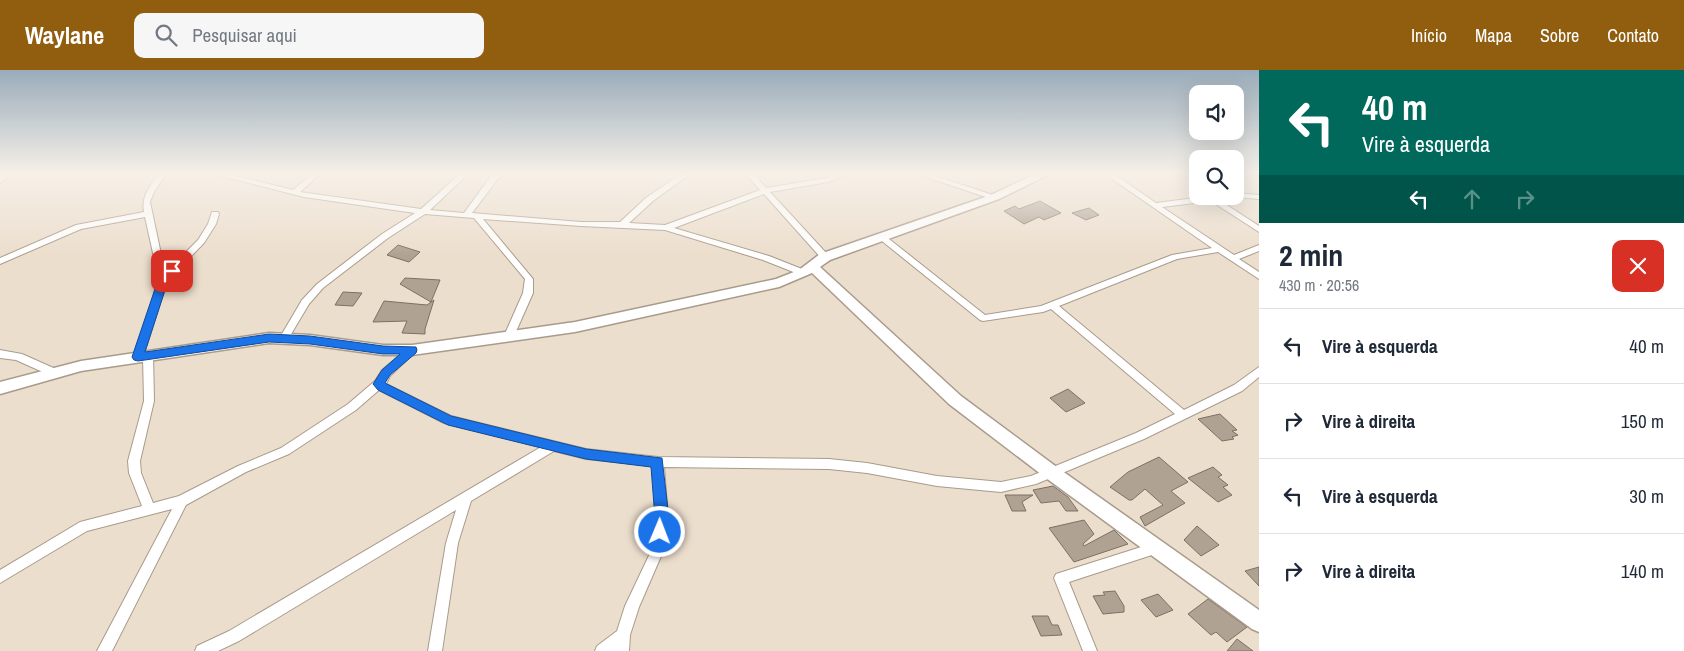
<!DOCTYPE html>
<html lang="pt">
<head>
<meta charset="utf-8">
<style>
  :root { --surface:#fff; --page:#f6f6f7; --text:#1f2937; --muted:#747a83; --line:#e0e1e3; --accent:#915e10 }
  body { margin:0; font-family:"Archivo Narrow",sans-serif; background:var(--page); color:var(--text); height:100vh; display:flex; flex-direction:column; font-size:19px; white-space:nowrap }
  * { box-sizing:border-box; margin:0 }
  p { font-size:16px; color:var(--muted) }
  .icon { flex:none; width:28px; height:28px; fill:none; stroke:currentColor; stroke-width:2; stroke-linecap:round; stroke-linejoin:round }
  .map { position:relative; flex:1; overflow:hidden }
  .details { display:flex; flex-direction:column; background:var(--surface); width:425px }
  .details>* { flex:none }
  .top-card { background:#00695c; color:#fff; overflow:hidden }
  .buttons { position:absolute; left:1189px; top:15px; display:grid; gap:10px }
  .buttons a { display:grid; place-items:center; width:55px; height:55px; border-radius:10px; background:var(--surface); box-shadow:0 5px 20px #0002; font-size:25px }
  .pin { position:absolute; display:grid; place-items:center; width:42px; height:42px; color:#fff; margin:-21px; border-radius:10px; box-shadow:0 2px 8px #0006 }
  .me { position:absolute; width:55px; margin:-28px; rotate:1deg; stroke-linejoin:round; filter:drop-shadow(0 0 4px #0008) }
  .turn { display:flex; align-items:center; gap:18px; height:105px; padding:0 20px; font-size:22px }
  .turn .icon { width:65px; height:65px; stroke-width:2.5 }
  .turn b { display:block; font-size:35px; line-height:42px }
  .lanes { display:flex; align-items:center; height:48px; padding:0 20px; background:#0003; justify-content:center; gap:25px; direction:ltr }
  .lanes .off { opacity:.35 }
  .round { display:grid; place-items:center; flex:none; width:52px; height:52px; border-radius:10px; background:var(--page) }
  .head { display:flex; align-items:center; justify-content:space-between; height:85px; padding:0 20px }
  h1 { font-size:30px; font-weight:700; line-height:38px }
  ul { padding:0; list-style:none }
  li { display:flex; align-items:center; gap:15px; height:75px; padding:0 20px; border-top:1px solid var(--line) }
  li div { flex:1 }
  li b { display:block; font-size:19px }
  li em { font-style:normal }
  header { display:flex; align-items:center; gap:30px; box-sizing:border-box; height:70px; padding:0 25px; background:var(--accent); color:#fff }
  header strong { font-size:24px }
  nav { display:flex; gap:28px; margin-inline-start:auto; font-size:18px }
  .search { width:350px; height:45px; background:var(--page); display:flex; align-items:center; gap:12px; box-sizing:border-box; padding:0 18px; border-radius:10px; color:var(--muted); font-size:19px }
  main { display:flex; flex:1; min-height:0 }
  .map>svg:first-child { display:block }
  .building { fill:#b0a293; stroke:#7d7062 }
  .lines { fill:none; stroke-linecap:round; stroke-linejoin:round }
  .street-casing { stroke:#a99b8c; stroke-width:2 }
  .secondary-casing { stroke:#a99b8c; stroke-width:3 }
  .street { fill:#fff; fill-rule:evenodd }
  .secondary { fill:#fff; fill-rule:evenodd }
  .route { fill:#1a73e8; stroke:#114b97 }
</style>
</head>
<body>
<header>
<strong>Waylane</strong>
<div class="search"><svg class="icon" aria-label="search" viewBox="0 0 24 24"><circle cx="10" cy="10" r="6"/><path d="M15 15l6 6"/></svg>Pesquisar aqui</div>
<nav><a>Início</a><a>Mapa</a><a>Sobre</a><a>Contato</a></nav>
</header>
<main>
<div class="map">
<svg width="1259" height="581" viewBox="0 0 1259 581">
  <rect width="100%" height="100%" fill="#ecdecd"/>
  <path class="building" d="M 1040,131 L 1061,143 L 1044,150 L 1039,147 L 1024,154 L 1004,141 L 1015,136 L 1019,139 Z
    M 1089,138 L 1099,145 L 1086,150 L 1072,143 Z
    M 398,175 L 420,182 L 409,192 L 387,185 Z
    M 405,208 L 440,210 L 431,232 L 400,214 Z
    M 343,222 L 362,223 L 353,236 L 335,235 Z
    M 434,230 L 425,259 L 425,264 L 402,263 L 407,251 L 373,252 L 384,231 L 427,235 Z
    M 1068,319 L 1085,333 L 1066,342 L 1050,328 Z
    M 1220,344 L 1237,360 L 1232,361 L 1238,365 L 1232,367 L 1234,369 L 1222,371 L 1198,349 Z
    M 1159,387 L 1188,412 L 1171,421 L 1185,433 L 1145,456 L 1140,447 L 1163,435 L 1145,419 L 1132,430 L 1129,430 L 1110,417 L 1128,402 Z
    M 1213,397 L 1222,405 L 1218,407 L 1228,415 L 1223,417 L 1232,425 L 1218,432 L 1188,408 Z
    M 1053,416 L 1068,427 L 1078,441 L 1066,441 L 1059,431 L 1041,433 L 1033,420 Z
    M 1005,425 L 1033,425 L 1022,432 L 1026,441 L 1012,441 Z
    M 1084,450 L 1094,464 L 1083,474 L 1084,476 L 1114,460 L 1128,474 L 1074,492 L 1049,458 Z
    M 1197,456 L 1219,475 L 1201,486 L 1184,470 Z
    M 1259,497 L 1259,516 L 1245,501 Z
    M 1115,521 L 1124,536 L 1124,542 L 1103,544 L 1093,526 L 1105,525 L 1103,522 Z
    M 1158,524 L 1173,540 L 1156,547 L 1141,530 Z
    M 1208,529 L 1247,557 L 1227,572 L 1216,562 L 1211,565 L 1188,544 Z
    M 1032,546 L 1048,546 L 1052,555 L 1058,555 L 1062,565 L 1041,566 Z
    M 1237,569 L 1253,581 L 1227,581 Z"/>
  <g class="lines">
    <g class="street-casing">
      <path id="street" d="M 3,104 L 11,104 L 0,113 L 0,107 Z
        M 158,104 L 166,104 L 154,122 L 150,132 L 165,203 L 198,170 L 208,154 L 212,142 L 218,142 L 219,144 L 216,154 L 204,173 L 167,211 L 144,283 L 148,281 L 153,285 L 154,331 L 140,391 L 141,403 L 153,433 L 179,426 L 238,396 L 281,378 L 348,334 L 375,311 L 382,300 L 409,278 L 412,277 L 417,280 L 415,282 L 390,306 L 386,314 L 451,346 L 586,379 L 658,387 L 829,389 L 867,393 L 937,406 L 1001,412 L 1031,406 L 1136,363 L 1175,344 L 1051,239 L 1043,242 L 983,251 L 980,250 L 877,167 L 878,165 L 884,165 L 985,245 L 1041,236 L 1172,185 L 1212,178 L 1105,104 L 1114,104 L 1156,133 L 1211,126 L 1235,126 L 1235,123 L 1259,125 L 1259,129 L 1236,127 L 1219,130 L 1259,156 L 1259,162 L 1211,131 L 1162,137 L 1234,185 L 1259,175 L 1259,181 L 1239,189 L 1259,202 L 1259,209 L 1218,182 L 1177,189 L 1059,236 L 1184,340 L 1234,315 L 1259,297 L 1259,307 L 1242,321 L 1144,369 L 1036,414 L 1001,422 L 937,416 L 867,403 L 829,399 L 664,397 L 668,448 L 665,477 L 639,537 L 630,565 L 629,581 L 595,581 L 597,576 L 617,561 L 625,536 L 653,477 L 656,448 L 653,396 L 586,389 L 554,381 L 471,431 L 458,473 L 442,581 L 428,581 L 446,473 L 456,440 L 239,571 L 218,581 L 195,581 L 197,576 L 229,561 L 541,377 L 444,353 L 379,320 L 356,340 L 289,384 L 246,402 L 186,435 L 112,581 L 97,581 L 172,439 L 87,461 L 0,513 L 0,500 L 80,452 L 142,436 L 129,403 L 128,391 L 144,331 L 143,287 L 142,290 L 138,291 L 133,287 L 159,210 L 145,147 L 81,159 L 0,194 L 0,188 L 76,155 L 144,142 C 141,126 150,117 158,104 Z
        M 214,104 L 229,104 L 293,120 L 312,104 L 320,104 L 300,122 L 421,139 L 460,104 L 468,104 L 430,140 L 464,143 L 491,106 L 495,104 L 504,104 L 497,110 L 472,143 L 581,152 L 620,152 L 647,127 L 681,104 L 690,104 L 653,131 L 629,153 L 665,155 L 760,120 L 746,104 L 754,104 L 766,118 L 826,108 L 837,104 L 848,104 L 828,112 L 770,122 L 828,185 L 828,189 L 822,189 L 764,124 L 674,158 L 769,186 L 807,201 L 808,203 L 807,205 L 801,205 L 763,190 L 665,160 L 581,156 L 483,149 L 533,209 L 533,223 L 514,266 L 509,269 L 504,266 L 523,223 L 525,209 L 474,148 L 425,144 L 388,168 L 323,218 L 309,234 L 287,271 L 284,272 L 279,269 L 302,230 L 317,214 L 382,164 L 415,143 L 304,127 Z
        M 917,104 L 929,104 L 999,127 L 998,129 L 992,129 Z
        M 1182,104 L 1192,104 L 1198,106 L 1198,111 Z
        M 0,280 L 22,284 L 58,300 L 59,303 L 54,307 L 16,290 L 0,288 Z
        M 1157,472 L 1161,474 L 1163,478 L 1161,482 L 1069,512 L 1097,581 L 1083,581 L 1054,508 L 1056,504 Z"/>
    </g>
    <g class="secondary-casing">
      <path id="secondary" d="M 1035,104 L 1050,104 L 999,129 L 830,190 L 820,197 L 961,326 L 1058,398 L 1259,540 L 1259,562 L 1252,559 L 1046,408 L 949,334 L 812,203 L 779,217 L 575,262 L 412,285 L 383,285 L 310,275 L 269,273 L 81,301 L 0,324 L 0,312 L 81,291 L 269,263 L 310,265 L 383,275 L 412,275 L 575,252 L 776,209 L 799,200 L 820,184 L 991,125 Z"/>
    </g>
    <use href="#street" class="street"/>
    <use href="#secondary" class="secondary"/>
  </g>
  <linearGradient id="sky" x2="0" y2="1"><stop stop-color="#9aacba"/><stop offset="0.56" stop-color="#f6f0e8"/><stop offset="1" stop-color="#f6f0e8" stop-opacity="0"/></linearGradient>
  <rect width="1259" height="185" fill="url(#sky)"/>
  <path class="route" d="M 172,198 L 177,201 L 168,211 L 145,282 L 269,264 L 310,266 L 383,276 L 416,277 L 417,280 L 416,283 L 390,305 L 385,313 L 451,346 L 586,379 L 662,388 L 669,448 L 665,467 L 660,469 L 656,467 L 653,462 L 655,448 L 651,397 L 586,389 L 448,355 L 378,320 L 373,314 L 382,300 L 400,284 L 383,284 L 310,274 L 269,272 L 138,291 L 134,290 L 132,287 L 158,210 L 168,199 Z"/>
</svg>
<div class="buttons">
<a><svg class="icon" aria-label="sound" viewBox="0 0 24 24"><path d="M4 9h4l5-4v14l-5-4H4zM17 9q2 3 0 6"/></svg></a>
<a><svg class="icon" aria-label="search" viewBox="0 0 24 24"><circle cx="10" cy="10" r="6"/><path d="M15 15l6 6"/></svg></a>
</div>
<div class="pin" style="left:172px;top:201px;background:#d93025"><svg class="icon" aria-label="arrive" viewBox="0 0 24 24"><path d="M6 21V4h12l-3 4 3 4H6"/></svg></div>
<svg class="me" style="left:660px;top:462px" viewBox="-20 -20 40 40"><circle r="17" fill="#1a73e8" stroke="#fff" stroke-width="3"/><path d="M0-11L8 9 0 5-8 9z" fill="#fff"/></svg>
</div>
<section class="details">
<div class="top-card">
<div class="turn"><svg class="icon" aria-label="left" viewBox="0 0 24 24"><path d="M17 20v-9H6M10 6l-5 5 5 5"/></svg><div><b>40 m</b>Vire à esquerda</div></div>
<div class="lanes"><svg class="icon" aria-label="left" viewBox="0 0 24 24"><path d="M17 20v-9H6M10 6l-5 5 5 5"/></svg><svg class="icon off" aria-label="ahead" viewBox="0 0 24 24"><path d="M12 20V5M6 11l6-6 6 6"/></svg><svg class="icon off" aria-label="right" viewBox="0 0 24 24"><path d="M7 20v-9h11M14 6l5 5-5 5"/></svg></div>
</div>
<div class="head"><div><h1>2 min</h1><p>430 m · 20:56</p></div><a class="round" style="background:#d93025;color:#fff"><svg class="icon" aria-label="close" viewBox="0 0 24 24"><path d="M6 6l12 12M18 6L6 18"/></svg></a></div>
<ul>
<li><svg class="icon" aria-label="left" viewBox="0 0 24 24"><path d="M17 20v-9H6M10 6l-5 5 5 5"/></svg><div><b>Vire à esquerda</b></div><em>40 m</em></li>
<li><svg class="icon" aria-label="right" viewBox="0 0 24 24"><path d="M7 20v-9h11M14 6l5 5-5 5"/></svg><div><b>Vire à direita</b></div><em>150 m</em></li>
<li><svg class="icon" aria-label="left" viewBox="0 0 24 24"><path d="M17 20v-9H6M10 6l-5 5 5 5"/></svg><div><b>Vire à esquerda</b></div><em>30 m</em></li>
<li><svg class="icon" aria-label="right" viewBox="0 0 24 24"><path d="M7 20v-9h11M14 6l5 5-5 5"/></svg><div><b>Vire à direita</b></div><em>140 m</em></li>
</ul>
</section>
</main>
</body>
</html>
